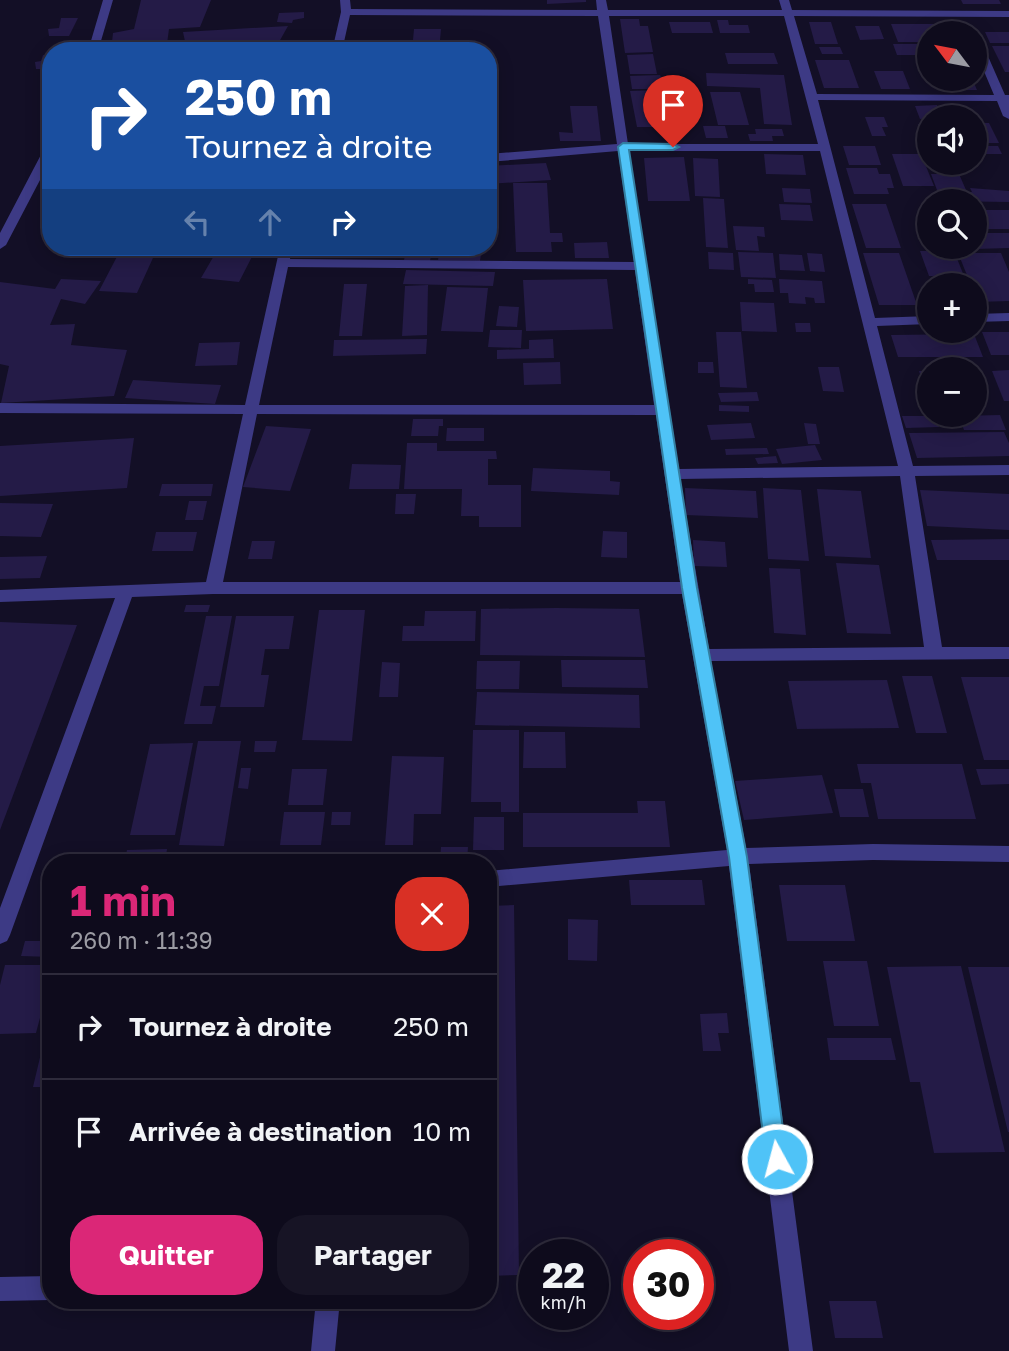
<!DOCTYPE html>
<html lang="fr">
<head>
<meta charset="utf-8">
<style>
  :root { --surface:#0e0b1c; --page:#171425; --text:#f1f3f6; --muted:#9b9ba3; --line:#2e2b3b; --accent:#db2777 }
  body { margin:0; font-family:"Golos Text",sans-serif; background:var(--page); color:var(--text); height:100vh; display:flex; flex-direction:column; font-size:26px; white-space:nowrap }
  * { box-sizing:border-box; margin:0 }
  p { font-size:23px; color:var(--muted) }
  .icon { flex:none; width:38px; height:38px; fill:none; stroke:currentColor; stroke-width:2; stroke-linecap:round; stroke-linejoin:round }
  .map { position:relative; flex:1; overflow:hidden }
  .side { position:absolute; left:42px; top:854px; width:455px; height:455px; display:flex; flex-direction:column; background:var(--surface); border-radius:28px; box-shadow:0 4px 18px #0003,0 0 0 2px var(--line) }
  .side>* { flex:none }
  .top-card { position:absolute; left:42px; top:42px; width:455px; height:214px; border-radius:28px; box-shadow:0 4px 18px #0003,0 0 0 2px var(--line); background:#1a4fa0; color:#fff; overflow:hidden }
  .needle { width:46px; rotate:302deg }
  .controls { position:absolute; left:917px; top:21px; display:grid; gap:14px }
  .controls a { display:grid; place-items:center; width:70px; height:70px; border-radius:50%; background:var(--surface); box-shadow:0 4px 18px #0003,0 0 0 2px var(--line); font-size:35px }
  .speed { position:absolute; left:518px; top:1239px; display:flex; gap:14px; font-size:35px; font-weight:700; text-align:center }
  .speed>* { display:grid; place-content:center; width:91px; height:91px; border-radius:50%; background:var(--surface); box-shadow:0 4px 18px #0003,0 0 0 2px var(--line); line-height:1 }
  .speed small { font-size:18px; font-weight:400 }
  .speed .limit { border:10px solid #d22; background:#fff; color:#111 }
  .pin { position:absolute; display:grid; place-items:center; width:60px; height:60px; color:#fff; margin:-72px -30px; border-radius:50% 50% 50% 0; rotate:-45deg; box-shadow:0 0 7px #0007 }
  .pin .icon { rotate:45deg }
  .me { position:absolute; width:77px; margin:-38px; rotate:353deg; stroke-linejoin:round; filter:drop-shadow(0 0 5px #0008) }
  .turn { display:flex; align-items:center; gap:24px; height:147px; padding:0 28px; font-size:32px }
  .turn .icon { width:91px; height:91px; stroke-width:2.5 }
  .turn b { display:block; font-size:49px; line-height:60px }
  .lanes { display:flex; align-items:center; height:66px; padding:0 28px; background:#0003; justify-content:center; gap:35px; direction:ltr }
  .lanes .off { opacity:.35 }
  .round { display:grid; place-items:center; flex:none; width:74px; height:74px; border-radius:28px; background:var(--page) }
  .head { display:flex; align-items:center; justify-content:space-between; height:119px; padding:0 28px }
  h1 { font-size:42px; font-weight:700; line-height:52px; color:var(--accent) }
  .action { display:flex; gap:14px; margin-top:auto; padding:14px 28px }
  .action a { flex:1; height:80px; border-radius:28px; background:var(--accent); color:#fff; font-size:28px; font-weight:700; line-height:80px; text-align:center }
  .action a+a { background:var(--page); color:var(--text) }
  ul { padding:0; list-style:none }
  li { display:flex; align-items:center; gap:21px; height:105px; padding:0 28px; border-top:2px solid var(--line) }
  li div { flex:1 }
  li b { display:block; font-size:26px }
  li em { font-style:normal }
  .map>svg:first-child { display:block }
  .building { fill:#241b47 }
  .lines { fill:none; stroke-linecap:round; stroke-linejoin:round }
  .minor { fill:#3d3a85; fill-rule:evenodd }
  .route { fill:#4fc3f7; stroke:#337fa1; stroke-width:2 }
</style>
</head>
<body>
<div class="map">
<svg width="1009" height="1351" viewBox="0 0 1009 1351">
  <rect width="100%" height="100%" fill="#130f26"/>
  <path class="building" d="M 141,0 L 211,0 L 200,27 L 169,29 L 166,51 L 111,51 L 113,33 L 134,29 Z
    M 547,0 L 586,0 L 586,2 L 547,4 Z
    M 961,0 L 999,0 L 1001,4 L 963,4 Z
    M 304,12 L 304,18 L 293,20 L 292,23 L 277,22 L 279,13 Z
    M 61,18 L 78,18 L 69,36 L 49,36 L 48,29 L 59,28 Z
    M 620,19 L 639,19 L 640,26 L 648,26 L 653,52 L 625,53 Z
    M 717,20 L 728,20 L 729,25 L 748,25 L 750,33 L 720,33 Z
    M 669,22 L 710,22 L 713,33 L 672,33 Z
    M 809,22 L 831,22 L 838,44 L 815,44 Z
    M 891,24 L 943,24 L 947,33 L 929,33 L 929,42 L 898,42 Z
    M 288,26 L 279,42 L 186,46 L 183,32 Z
    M 855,26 L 879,26 L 884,39 L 860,40 Z
    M 414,29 L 441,29 L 440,40 L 413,40 Z
    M 985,32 L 1009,32 L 1009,43 L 990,43 Z
    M 893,44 L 929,44 L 929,55 L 897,55 Z
    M 992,46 L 1009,46 L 1009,72 L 1005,72 Z
    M 819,47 L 840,47 L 843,54 L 822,54 Z
    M 725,53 L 774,53 L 778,64 L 728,64 Z
    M 653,54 L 657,74 L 630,74 L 627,55 Z
    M 43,55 L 51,55 L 51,69 L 36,69 L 35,62 L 41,61 Z
    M 815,60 L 849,60 L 859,88 L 824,88 Z
    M 874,71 L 903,71 L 910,89 L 881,89 Z
    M 706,73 L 784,75 L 792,125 L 764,124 L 760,88 L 707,86 Z
    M 660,75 L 667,89 L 632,89 L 630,76 Z
    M 941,83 L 974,83 L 977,90 L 944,90 Z
    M 659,90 L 666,127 L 637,127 L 630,91 Z
    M 710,92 L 740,92 L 749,125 L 718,125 Z
    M 937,105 L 942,117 L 920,119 L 915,106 Z
    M 570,106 L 597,106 L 601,141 L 560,141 L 559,132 L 573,133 Z
    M 865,117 L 884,117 L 888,127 L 882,127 L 886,136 L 872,136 Z
    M 975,123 L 989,123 L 999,143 L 975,143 Z
    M 918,124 L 929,124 L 929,143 L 926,143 Z
    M 703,126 L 725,126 L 728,138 L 706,138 Z
    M 755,129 L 782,129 L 784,136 L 772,136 L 773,141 L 750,141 L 748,134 L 756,134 Z
    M 843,146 L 875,146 L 881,165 L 849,165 Z
    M 975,146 L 998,146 L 1002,154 L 975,154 Z
    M 764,154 L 803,155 L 806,175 L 766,174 Z
    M 892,154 L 921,154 L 934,186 L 903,186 Z
    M 684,157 L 690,201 L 648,201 L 644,158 Z
    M 693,158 L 718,159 L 720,197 L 695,196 Z
    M 546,163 L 551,180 L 488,184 L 488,166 Z
    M 846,168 L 877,168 L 879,174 L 890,174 L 894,188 L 887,188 L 889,194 L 854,194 Z
    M 931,174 L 959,174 L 966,190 L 937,190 Z
    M 513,183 L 547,183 L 550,233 L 562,233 L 563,242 L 551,242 L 552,252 L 516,252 Z
    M 782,188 L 810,189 L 812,203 L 784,202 Z
    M 970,188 L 1009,191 L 1009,202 L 938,201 L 934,192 L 972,192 Z
    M 703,198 L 724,199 L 728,248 L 706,247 Z
    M 779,204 L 810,205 L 813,221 L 781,220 Z
    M 852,204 L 886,204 L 901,248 L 866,248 Z
    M 975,210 L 1009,210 L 1009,229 L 975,229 Z
    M 733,226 L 764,227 L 765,237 L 757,236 L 759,251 L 736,250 Z
    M 975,233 L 1009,233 L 1009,248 L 975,249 Z
    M 607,242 L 609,258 L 575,258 L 574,243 Z
    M 122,247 L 158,247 L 137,293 L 99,291 Z
    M 219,247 L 257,247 L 239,282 L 201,278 Z
    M 440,247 L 482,247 L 480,261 L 438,260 Z
    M 406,250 L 432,251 L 430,261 L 404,260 Z
    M 920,251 L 954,251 L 964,276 L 929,276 Z
    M 708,252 L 733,253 L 734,270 L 709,269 Z
    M 738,252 L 773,253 L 776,278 L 741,277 Z
    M 807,253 L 822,254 L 825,272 L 810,271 Z
    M 863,253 L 899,253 L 917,305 L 879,305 Z
    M 958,253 L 1001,253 L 1009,272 L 1009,301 L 977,302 L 975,285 L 971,285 Z
    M 779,254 L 802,255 L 805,271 L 780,270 Z
    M 406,270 L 495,272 L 493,286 L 403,284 Z
    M 61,279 L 101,281 L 85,304 L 61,299 L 50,325 L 75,324 L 71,345 L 127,350 L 114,396 L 1,403 L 9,366 L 0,364 L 0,282 L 55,289 Z
    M 607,279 L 613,329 L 526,331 L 523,280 Z
    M 748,279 L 772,280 L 774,292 L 755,292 L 754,284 L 748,284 Z
    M 779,279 L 822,281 L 825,303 L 815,303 L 814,298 L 805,297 L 806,304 L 789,303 L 788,293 L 780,293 Z
    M 344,284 L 367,284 L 362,336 L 339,336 Z
    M 428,285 L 427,335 L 402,336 L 405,286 Z
    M 447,287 L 488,288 L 483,332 L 441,331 Z
    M 740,302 L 774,303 L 777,332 L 742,331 Z
    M 499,306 L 519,307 L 517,327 L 496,326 Z
    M 795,323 L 810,323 L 811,332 L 796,332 Z
    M 490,330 L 522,330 L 521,348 L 488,347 Z
    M 716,332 L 741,332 L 747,388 L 720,387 Z
    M 982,332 L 1009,332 L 1009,355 L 991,355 Z
    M 974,334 L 983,357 L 898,357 L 891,335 Z
    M 427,339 L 426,354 L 333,356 L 334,340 Z
    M 553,339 L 554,358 L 497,359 L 497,350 L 529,349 L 529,340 Z
    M 240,342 L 237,365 L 195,366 L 199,343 Z
    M 560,362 L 561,384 L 524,385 L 523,363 Z
    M 698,362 L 713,362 L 714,373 L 698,373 Z
    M 818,367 L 839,367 L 844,392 L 823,391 Z
    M 1009,370 L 1009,401 L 1004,401 L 992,371 Z
    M 919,371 L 929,371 L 929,392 L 925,392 Z
    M 133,380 L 180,383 L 221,385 L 215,404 L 125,398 Z
    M 757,392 L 759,401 L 721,402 L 718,393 Z
    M 719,405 L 749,406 L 749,412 L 719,411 Z
    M 1000,415 L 1006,430 L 964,430 L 959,416 Z
    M 902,416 L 936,416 L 939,427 L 906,428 Z
    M 413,419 L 443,419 L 443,426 L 439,426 L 438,436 L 411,436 Z
    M 751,423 L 755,438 L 711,440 L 707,425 Z
    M 804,423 L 816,424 L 820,444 L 808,444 Z
    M 266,426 L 311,429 L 290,491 L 243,487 Z
    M 447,428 L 484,428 L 484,441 L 446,441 Z
    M 1004,432 L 1009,443 L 1009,456 L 917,458 L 909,433 Z
    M 134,438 L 127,488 L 0,496 L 0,446 Z
    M 407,443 L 437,443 L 437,451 L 496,451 L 497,459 L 488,459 L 488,485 L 521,485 L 521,527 L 479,527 L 479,516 L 461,516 L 462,489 L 404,489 Z
    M 815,445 L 822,460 L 782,464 L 776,449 Z
    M 767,448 L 769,454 L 726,455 L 725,449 Z
    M 776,456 L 778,463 L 758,464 L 755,458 Z
    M 352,464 L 401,465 L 399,489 L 349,489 Z
    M 533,468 L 610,471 L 610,481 L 620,482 L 619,495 L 531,491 Z
    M 162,484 L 213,484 L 211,496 L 159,496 Z
    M 685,488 L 756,491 L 758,518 L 686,515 Z
    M 763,488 L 801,490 L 809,561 L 768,559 Z
    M 817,489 L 861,491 L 871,558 L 825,556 Z
    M 920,490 L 1009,494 L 1009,530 L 927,526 Z
    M 396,494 L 416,494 L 414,514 L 395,514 Z
    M 189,501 L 207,501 L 203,520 L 185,520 Z
    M 0,503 L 53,504 L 41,537 L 0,536 Z
    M 603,531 L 627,532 L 627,558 L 601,557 Z
    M 156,532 L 197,532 L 193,551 L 152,551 Z
    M 1009,539 L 1009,560 L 937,560 L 931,540 Z
    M 693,540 L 725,542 L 727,567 L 694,566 Z
    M 252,541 L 275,541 L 272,559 L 248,559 Z
    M 47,556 L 40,578 L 0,579 L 0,557 Z
    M 836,563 L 879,565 L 891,634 L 847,633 Z
    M 769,568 L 800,569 L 806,635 L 774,633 Z
    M 186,605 L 210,605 L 208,612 L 184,612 Z
    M 556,608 L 639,609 L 645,657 L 480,655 L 481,609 Z
    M 319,610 L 365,610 L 352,741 L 302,740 Z
    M 425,611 L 476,611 L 475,641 L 402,641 L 403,626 L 424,626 Z
    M 206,616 L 232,616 L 219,686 L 204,686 L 200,706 L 216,706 L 212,724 L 184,724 Z
    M 236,616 L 294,616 L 289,649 L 265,649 L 261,675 L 269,675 L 264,707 L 220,707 Z
    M 0,622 L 77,625 L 0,830 Z
    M 561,660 L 645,660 L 648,688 L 562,687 Z
    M 477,661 L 520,661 L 519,689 L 476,689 Z
    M 382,662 L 400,663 L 398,697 L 379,697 Z
    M 902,676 L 932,676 L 947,733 L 916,733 Z
    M 961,677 L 1009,677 L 1009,760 L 984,760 Z
    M 887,680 L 899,728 L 797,729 L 788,681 Z
    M 477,692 L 639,695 L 640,728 L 475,725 Z
    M 473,730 L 519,730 L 519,812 L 501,812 L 501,802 L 471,802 Z
    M 524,732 L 565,732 L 566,768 L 523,768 Z
    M 198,741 L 241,741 L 224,846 L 179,845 Z
    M 255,741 L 277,741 L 275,752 L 254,752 Z
    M 193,743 L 175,835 L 130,835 L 150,744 Z
    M 392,756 L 444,757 L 441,814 L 414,814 L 413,845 L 385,845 Z
    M 857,764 L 962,764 L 976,819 L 878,819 L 871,783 L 861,783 Z
    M 241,768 L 251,768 L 248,789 L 238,788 Z
    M 292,769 L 327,769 L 323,805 L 288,805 Z
    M 976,769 L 1009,769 L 1009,784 L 981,785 Z
    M 822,775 L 833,813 L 744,820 L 735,781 Z
    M 834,789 L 863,789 L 869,817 L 840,817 Z
    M 637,801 L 665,801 L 670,847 L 523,847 L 523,813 L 638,813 Z
    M 284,812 L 325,812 L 321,845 L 280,845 Z
    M 332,812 L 351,812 L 350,825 L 331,825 Z
    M 474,817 L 504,817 L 504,850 L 473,850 Z
    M 441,847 L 468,847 L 467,861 L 440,861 Z
    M 167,849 L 165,863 L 124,863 L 127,850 Z
    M 629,880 L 702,880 L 705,905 L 631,905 Z
    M 779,885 L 845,885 L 855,941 L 787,941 Z
    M 514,905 L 519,1275 L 488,1276 L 488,906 Z
    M 568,919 L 598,920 L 597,961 L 568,960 Z
    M 25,941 L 51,941 L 51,957 L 21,956 Z
    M 823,961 L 867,961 L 879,1026 L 834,1026 Z
    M 5,965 L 51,965 L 51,976 L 36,1033 L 0,1034 L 0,985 Z
    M 961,966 L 1005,1152 L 934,1153 L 920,1082 L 910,1082 L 887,967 Z
    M 968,967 L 1009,967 L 1009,1132 L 1008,1132 Z
    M 727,1013 L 729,1033 L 718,1033 L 721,1051 L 703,1051 L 700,1014 Z
    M 50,1015 L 51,1087 L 33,1087 Z
    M 827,1038 L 891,1038 L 896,1060 L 830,1060 Z
    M 829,1301 L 876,1301 L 883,1338 L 835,1338 Z"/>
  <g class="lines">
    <path class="minor" d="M 103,0 L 113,0 L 98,51 L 88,51 Z
      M 340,0 L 350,0 L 351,9 L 597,10 L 596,0 L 606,0 L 608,10 L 782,10 L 779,0 L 789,0 L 792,10 L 1009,11 L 1009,17 L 794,16 L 817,94 L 994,95 L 975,50 L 975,35 L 980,38 L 1005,95 L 1009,95 L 1009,119 L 1003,116 L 997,101 L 818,100 L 875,318 L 929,316 L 929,324 L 877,326 L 913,466 L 1009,465 L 1009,475 L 915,476 L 942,647 L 1009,647 L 1009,659 L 711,661 L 746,848 L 873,844 L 1009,846 L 1009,862 L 873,860 L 749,864 L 813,1351 L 789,1351 L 729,866 L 488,887 L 488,871 L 727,850 L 682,594 L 213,594 L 132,597 L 10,935 L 7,941 L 0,944 L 0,908 L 115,598 L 0,602 L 0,590 L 206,582 L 243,414 L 0,413 L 0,403 L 245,405 L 280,247 L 292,247 L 290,259 L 634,262 L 618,151 L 488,162 L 488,154 L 617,144 L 598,16 L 350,15 L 342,51 L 332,51 L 341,12 ZM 609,16 L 784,16 L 818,144 L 628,144 ZM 629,151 L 820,151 L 898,466 L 679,469 ZM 288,267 L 635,270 L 654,405 L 259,405 ZM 257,414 L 656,415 L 680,582 L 223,582 ZM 900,476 L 924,647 L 709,649 L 680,479 Z
      M 51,144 L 51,159 L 6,245 L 0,249 L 0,233 L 45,147 Z
      M 1009,313 L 1009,321 L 975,322 L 975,314 Z
      M 51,1276 L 51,1300 L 0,1301 L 0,1277 Z
      M 316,1300 L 340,1300 L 335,1351 L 311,1351 Z"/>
  </g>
  <path class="route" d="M 623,143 L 673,144 L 679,147 L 673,150 L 629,150 L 697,588 L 747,857 L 787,1159 L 784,1166 L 777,1169 L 769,1166 L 766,1159 L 729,857 L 682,588 L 618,147 Z"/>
</svg>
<div class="controls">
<a><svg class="needle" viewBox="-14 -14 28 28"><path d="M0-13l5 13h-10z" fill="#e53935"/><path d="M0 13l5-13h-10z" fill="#9b9ba3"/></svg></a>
<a><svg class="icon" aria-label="sound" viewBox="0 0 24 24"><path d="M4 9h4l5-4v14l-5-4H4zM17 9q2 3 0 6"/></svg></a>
<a><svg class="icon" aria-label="search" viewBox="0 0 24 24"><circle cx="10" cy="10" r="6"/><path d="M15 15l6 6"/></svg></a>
<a>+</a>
<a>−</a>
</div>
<div class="speed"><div>22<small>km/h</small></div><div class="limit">30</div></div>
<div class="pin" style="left:673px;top:147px;background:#d93025"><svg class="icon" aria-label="arrive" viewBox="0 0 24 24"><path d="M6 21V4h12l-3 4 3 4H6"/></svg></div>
<svg class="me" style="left:777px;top:1159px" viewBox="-20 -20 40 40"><circle r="17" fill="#4fc3f7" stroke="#fff" stroke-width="3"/><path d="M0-11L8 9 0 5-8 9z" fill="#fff"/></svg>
<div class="top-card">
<div class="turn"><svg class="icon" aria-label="right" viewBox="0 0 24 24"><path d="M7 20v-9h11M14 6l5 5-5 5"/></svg><div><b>250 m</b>Tournez à droite</div></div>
<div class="lanes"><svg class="icon off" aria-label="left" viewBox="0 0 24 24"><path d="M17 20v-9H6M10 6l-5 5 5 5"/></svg><svg class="icon off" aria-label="ahead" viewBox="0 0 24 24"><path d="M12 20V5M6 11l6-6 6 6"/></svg><svg class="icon" aria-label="right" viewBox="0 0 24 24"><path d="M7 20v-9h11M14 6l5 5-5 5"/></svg></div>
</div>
<section class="side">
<div class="head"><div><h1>1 min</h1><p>260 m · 11:39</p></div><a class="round" style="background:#d93025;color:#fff"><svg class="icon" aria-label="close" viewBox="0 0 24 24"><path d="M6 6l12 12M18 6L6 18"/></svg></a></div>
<ul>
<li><svg class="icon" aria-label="right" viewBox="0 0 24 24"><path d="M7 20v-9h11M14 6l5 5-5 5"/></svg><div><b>Tournez à droite</b></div><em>250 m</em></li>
<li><svg class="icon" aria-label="arrive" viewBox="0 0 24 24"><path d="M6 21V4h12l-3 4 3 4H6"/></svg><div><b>Arrivée à destination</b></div><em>10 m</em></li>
</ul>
<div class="action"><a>Quitter</a><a>Partager</a></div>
</section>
</div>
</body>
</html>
